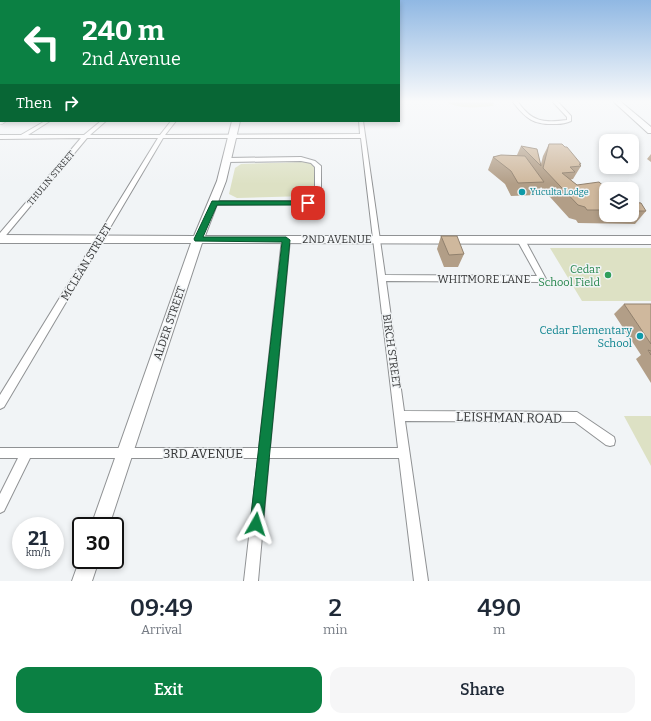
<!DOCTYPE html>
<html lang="en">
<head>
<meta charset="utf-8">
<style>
  :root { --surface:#fff; --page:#f6f6f7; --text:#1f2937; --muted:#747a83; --accent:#0b8043 }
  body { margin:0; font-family:Bitter,serif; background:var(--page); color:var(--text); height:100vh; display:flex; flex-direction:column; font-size:15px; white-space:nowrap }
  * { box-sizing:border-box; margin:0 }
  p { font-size:13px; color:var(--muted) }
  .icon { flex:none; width:22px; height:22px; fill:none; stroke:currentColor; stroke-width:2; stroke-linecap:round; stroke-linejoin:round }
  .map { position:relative; height:581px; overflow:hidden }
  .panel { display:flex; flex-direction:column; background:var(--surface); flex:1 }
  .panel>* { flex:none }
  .hud { position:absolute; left:0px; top:0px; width:400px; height:122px; box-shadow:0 2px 6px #0003; background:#0b8043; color:#fff; overflow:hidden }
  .fabs { position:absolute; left:599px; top:134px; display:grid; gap:8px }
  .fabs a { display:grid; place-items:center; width:40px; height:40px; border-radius:8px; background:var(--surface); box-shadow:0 2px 6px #0003; font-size:20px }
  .speed { position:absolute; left:12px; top:517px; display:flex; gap:8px; font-size:20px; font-weight:700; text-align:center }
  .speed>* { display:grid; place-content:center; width:52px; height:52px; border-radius:50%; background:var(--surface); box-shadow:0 2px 6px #0003; line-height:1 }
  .speed small { font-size:10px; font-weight:400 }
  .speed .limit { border:2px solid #111; border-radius:6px; background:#fff; color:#111 }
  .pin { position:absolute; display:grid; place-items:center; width:34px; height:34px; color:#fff; margin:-17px; border-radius:8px; box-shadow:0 2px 6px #0006 }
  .me { position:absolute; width:44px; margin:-22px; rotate:6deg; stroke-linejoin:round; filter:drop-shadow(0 0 3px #0008) }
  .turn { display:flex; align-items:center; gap:14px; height:84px; padding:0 16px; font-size:18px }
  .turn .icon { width:52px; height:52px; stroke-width:2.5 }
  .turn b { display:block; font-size:28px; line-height:34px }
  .then { display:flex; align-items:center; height:38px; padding:0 16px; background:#0003; gap:8px; font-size:15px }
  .eta { display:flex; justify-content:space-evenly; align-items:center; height:68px; text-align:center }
  .eta b { font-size:24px; font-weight:600; line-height:28px }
  .primary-button { display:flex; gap:8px; margin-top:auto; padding:8px 16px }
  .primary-button a { flex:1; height:46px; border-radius:12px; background:var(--accent); color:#fff; font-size:16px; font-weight:600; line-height:46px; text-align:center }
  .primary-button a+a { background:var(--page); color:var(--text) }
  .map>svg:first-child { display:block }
  .green { fill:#dde1c4 }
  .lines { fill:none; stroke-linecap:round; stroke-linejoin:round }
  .street-casing { stroke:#909294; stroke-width:2 }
  .secondary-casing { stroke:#909294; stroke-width:2 }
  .primary-casing { stroke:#909294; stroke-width:14 }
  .street { fill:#fff; fill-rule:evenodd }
  .secondary { fill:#fff; fill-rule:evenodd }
  .primary { stroke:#fff; stroke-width:13 }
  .wall { fill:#b29e87 }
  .building { fill:#cfb89d; stroke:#91816e }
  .route { fill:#0b8043; stroke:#07532c }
  .culture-dot { fill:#0f9aa8; stroke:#f1f4f6; stroke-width:1.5 }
  .leisure-dot { fill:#2e9e5b; stroke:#f1f4f6; stroke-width:1.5 }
  .labels { text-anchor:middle; stroke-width:3; stroke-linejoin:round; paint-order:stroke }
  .far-street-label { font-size:9px; fill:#373839; stroke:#f1f4f6 }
  .far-culture-label { font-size:9px; fill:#0d838f; stroke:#f1f4f6; text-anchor:start }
  .street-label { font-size:11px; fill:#373839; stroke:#f1f4f6 }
  .leisure-label { font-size:11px; fill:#27864d; stroke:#f1f4f6; text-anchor:end }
  .culture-label { font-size:11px; fill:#0d838f; stroke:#f1f4f6; text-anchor:end }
  .near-street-label { font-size:13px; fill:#373839; stroke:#f1f4f6 }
</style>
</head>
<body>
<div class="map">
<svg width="651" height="581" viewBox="0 0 651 581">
  <rect width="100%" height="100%" fill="#f1f4f6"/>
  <path class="green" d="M 447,102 L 492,102 L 494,104 L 493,106 C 479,107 460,110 447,102 Z
    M 304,162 L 310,163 L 314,167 L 314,190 L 307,196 L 237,198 L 229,194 L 235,168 L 241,164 Z
    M 550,248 L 651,248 L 651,301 L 582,301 Z
    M 624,416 L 651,416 L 651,466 Z"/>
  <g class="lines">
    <g class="street-casing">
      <path id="street" d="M 513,102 L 518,102 C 532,122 543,123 567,120 L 567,117 L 553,102 L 558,102 L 571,116 L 571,121 C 567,123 561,124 556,124 C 534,125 526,119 513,102 Z
        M 45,121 L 50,121 L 28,135 L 84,135 L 101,121 L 106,121 L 90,135 L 160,135 L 171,121 L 176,121 L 165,135 L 360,134 L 359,121 L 363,121 L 385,275 L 537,276 L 517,240 L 521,238 L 525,240 L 546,279 L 542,282 L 386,281 L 404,411 L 577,412 L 614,437 L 615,441 L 614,445 L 610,446 L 606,445 L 575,422 L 405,421 L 428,581 L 414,581 L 399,458 L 269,458 L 258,581 L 244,581 L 258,458 L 30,458 L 4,511 L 0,513 L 0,494 L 18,458 L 0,458 L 0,448 L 259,448 L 282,239 L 286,237 L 290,239 L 270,448 L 398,448 L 361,138 L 163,138 L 4,407 L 0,409 L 0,395 L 158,138 L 87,138 L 2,240 L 0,240 L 0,233 L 81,138 L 0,139 L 0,135 L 21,135 Z
        M 301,157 L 315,161 L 321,166 L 321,189 L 317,200 L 310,204 L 214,205 L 211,203 L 214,201 L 307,201 L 312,198 L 315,189 L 315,167 L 311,163 L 301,161 L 227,162 L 224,160 L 227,158 Z"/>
    </g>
    <g class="secondary-casing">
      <path id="secondary" d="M 614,102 L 621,102 L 651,127 L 651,133 L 648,133 Z
        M 232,121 L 240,121 L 226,181 L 205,236 L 651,236 L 651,244 L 202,243 L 109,526 L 91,526 L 191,243 L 0,243 L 0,235 L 194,236 L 217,181 Z
        M 81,556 L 81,560 L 99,560 L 92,581 L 72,581 Z"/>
    </g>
    <g class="primary-casing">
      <path id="primary" d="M 0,118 L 1,117"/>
    </g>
    <use href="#street" class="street"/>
    <use href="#secondary" class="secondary"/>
    <use href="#primary" class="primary"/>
  </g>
  <path class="wall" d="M 549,144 L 581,164 L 580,165 L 581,166 L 573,179 L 570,180 L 577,185 L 606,189 L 606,215 L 632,215 L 632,202 L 646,211 L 635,224 L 578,223 L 576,220 L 569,218 L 541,187 L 536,195 L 511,196 L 505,184 L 488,170 L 493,157 L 517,155 L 521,146 L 541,164 L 543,156 Z
    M 651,154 L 651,162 L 647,159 Z
    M 441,236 L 464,254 L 458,267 L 444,267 L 437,249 Z
    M 624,304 L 651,304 L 651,383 L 636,359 L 641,355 L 614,314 Z"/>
  <path class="building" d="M 549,144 L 562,144 L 565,147 L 567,147 L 581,164 L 579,164 L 581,166 L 570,167 L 575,172 L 562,173 L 577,185 L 599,182 L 607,189 L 606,189 L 606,210 L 587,210 L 585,207 L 578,205 L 543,168 Z
    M 521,146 L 537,149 L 541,166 Z
    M 501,155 L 525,156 L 544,182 L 518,183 L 511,171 L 493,157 Z
    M 632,202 L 641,203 L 646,211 L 632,211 Z
    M 441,236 L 457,236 L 464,254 L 449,255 Z
    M 624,304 L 651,304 L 651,344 Z
    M 648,350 L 651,351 L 651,355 Z"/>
  <linearGradient id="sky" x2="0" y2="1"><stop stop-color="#90b8e3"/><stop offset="0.55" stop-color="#f9fafb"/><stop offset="1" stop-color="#f9fafb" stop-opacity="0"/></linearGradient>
  <rect width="651" height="184" fill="url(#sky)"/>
  <path class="route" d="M 212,201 L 308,201 L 312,203 L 308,205 L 217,205 L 203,237 L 286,237 L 290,240 L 263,524 L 261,529 L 256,531 L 252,529 L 250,524 L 282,242 L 195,241 L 194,239 Z"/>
  <g class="culture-dot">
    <circle cx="522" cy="192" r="4"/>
    <circle cx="640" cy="336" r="4"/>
  </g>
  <circle class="leisure-dot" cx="608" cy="275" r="4"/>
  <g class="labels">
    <g class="far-street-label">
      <text transform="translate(51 178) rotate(-50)" y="3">THULIN STREET</text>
    </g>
    <g class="far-culture-label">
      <text x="530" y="195">Yuculta Lodge</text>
    </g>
    <g class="street-label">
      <text x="337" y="243">2ND AVENUE</text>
      <text transform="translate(86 262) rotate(-59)" y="4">MCLEAN STREET</text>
      <text x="484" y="283">WHITMORE LANE</text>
      <text transform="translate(169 323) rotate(-71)" y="4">ALDER STREET</text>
      <text transform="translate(392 351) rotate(82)" y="4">BIRCH STREET</text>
    </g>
    <g class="leisure-label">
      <text x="600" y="273">Cedar<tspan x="600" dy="13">School Field</tspan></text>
    </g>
    <g class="culture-label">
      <text x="632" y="334">Cedar Elementary<tspan x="632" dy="13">School</tspan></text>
    </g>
    <g class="near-street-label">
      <text transform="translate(509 417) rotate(1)" y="5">LEISHMAN ROAD</text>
      <text x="203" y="458">3RD AVENUE</text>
    </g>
  </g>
</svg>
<div class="fabs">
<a><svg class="icon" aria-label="search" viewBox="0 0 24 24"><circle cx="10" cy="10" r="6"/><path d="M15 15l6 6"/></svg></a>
<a><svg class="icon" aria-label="layers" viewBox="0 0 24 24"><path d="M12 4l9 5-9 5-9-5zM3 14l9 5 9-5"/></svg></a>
</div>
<div class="speed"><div>21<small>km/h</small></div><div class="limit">30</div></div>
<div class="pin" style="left:308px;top:203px;background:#d93025"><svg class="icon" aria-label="arrive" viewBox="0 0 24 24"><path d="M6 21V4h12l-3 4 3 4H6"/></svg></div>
<svg class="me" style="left:256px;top:524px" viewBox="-20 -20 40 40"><path d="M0-17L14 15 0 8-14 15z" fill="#0b8043" stroke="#fff" stroke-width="4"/></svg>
<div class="hud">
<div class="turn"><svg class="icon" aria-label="left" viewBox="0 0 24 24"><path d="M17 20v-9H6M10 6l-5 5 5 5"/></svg><div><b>240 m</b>2nd Avenue</div></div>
<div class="then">Then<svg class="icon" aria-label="right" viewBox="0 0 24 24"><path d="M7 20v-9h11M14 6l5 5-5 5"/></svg></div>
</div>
</div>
<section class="panel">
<div class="eta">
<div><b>09:49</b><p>Arrival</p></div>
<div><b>2</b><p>min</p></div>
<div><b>490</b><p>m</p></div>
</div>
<div class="primary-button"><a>Exit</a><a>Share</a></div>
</section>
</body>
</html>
